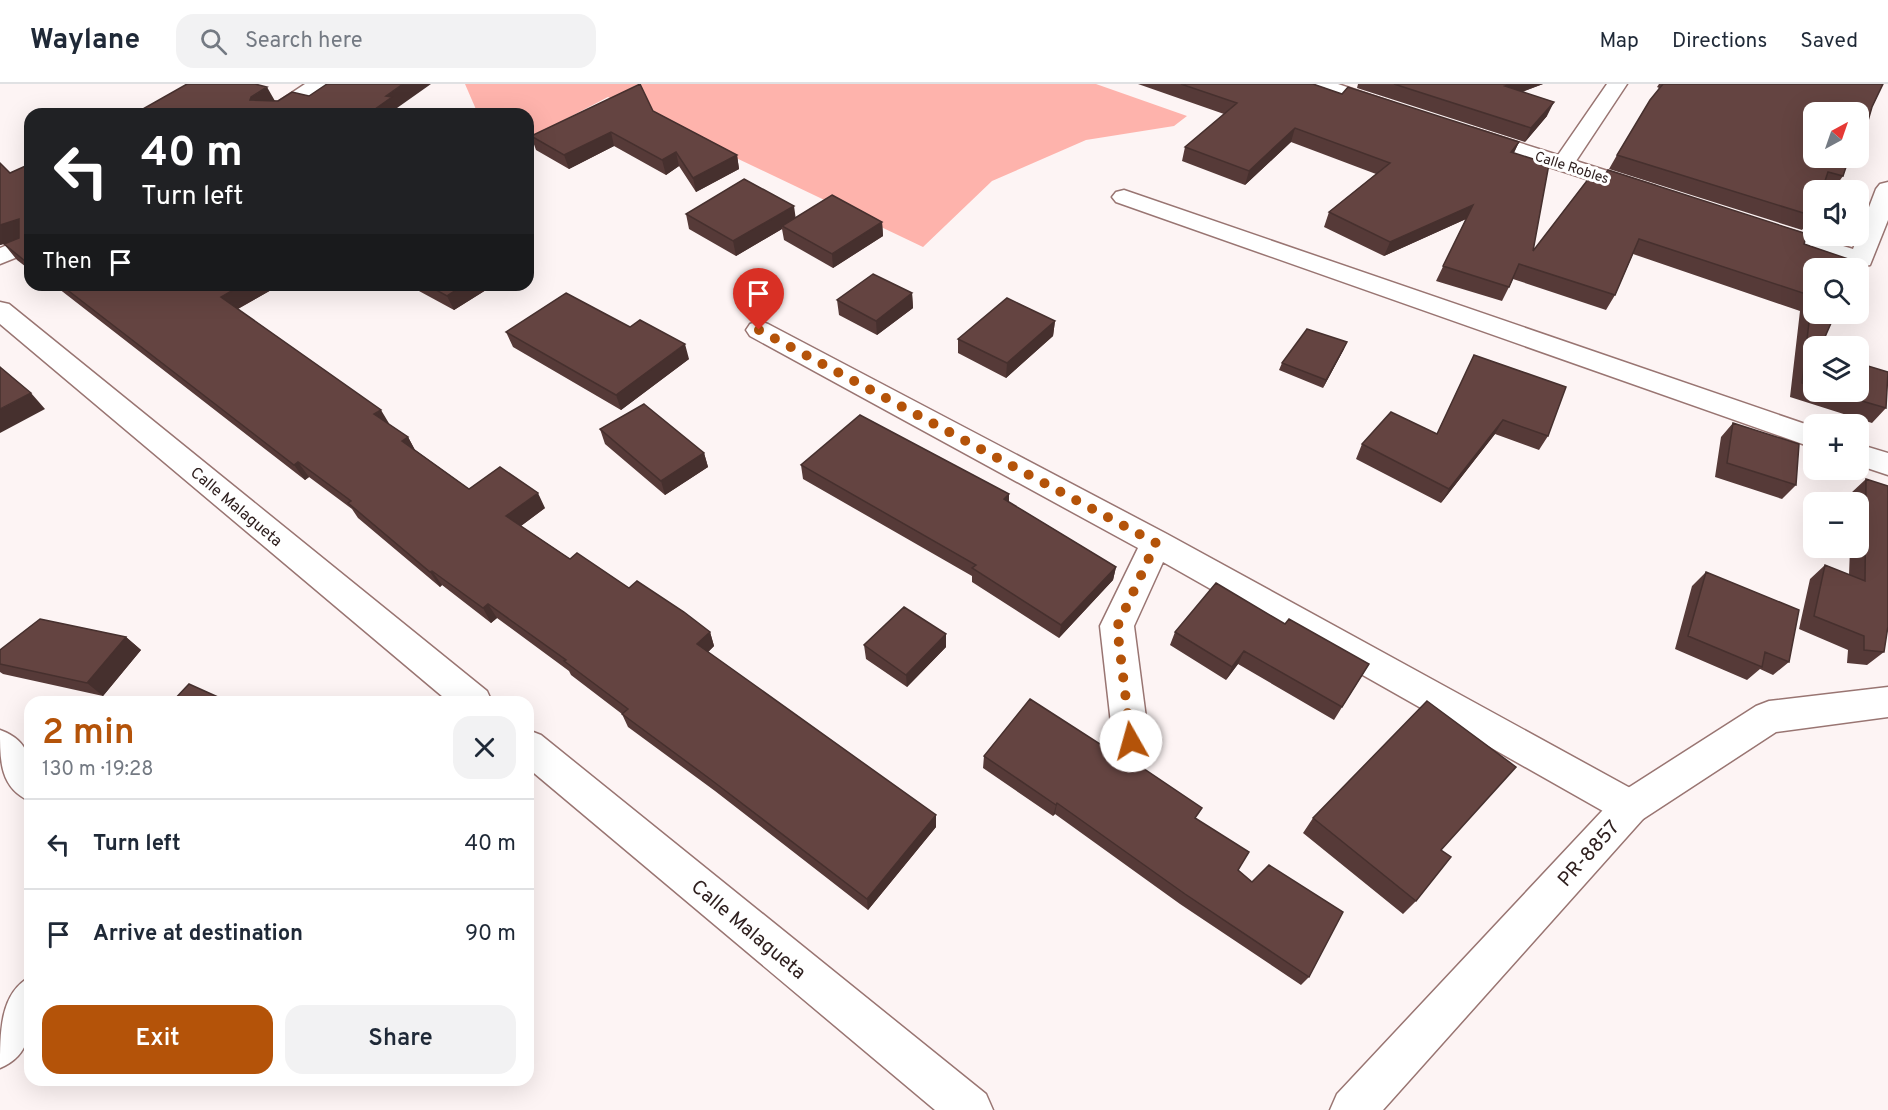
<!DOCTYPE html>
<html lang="en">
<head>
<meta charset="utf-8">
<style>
  :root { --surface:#fff; --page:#f2f2f3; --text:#1f2937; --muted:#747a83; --line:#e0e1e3; --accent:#b45309 }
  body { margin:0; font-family:Overpass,sans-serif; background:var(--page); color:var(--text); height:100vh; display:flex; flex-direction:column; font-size:22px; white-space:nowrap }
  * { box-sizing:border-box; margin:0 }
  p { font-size:20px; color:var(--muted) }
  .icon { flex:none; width:33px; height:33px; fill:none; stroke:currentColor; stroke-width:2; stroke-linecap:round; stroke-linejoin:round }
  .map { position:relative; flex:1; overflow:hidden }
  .panel { position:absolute; left:24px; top:612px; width:510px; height:390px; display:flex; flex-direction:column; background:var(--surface); border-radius:18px; box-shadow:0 6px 24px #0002 }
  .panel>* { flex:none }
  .top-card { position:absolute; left:24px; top:24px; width:510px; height:183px; border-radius:18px; box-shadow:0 6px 24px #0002; background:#202124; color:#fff; overflow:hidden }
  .needle { width:39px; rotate:40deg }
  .fabs { position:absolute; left:1803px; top:18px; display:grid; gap:12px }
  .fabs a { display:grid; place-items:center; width:66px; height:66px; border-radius:12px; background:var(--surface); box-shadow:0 6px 24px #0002; font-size:30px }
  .pin { position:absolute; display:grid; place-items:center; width:51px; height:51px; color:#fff; margin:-62px -26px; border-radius:50% 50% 50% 0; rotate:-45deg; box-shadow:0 0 6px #0007 }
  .pin .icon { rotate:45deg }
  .me { position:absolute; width:66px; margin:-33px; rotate:353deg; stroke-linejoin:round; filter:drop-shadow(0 0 4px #0008) }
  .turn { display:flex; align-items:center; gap:21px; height:126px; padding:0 18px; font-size:27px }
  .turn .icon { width:78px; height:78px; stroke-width:2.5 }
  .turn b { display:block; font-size:42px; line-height:51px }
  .then { display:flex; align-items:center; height:57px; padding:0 18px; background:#0003; gap:12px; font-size:22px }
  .round { display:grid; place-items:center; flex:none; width:63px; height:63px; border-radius:18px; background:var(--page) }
  .head { display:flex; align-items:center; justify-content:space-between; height:102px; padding:0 18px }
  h1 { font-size:36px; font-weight:600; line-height:45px; color:var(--accent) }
  .action { display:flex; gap:12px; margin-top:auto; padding:12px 18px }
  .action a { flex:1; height:69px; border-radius:18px; background:var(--accent); color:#fff; font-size:24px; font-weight:600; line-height:69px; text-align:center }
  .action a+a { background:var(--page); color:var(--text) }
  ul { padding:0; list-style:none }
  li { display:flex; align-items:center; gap:18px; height:90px; padding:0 18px; border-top:2px solid var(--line) }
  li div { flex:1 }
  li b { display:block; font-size:22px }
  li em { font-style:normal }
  header { display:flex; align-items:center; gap:36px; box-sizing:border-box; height:84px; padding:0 30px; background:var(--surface); border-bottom:2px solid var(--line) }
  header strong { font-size:28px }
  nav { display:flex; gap:33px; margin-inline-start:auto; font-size:21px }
  .search { width:420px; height:54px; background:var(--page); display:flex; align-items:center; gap:15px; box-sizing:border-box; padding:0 21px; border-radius:18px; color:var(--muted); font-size:22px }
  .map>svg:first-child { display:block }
  .green { fill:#feb3ac }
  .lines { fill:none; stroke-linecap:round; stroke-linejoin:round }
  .street-casing { stroke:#997572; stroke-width:3 }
  .secondary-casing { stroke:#997572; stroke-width:3 }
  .street { fill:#fff; fill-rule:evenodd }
  .secondary { fill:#fff; fill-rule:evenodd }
  .wall { fill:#563a38 }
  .shaded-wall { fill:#46302e }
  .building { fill:#644441; stroke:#46302e; stroke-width:1.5 }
  .route { stroke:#b45309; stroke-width:10; stroke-dasharray:0 18 }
  .labels { text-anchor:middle; stroke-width:6; stroke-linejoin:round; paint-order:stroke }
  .far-street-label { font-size:14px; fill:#2f201f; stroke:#fff }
  .street-label { font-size:16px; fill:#2f201f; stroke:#fff }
  .near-street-label { font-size:20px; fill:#2f201f; stroke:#fff }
</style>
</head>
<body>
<header>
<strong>Waylane</strong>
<div class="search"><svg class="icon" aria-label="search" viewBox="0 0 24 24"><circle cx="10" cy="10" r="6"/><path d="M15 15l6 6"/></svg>Search here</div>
<nav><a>Map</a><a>Directions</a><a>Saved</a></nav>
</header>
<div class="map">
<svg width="1888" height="1026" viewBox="0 0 1888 1026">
  <rect width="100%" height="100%" fill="#fdf4f4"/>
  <path class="green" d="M 465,0 L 1096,0 L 1187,32 L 1174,42 L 1086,56 L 992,97 L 923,163 L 608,13 L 528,55 L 528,30 L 478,30 Z"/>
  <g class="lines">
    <g class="street-casing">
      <path id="street" d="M 305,0 L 329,0 L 286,30 L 260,30 Z
        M 1307,0 L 1338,0 L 1394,19 L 1398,23 L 1394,27 L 1380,27 L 1310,4 Z
        M 1607,0 L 1627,0 L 1576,77 L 1655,102 L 1659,107 L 1655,112 L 1639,112 L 1465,56 L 1462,51 L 1465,46 L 1473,44 L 1558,71 Z
        M 1888,98 L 1888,136 L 1870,181 L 1861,183 L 1852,181 L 1753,149 L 1749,144 L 1753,139 L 1761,137 L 1853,165 L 1876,105 L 1880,100 Z
        M 1124,106 L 1814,343 L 1814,364 L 1116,118 L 1112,113 L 1116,108 Z
        M 30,152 L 30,168 L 0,180 L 0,164 Z
        M 0,218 L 9,220 L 487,607 L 492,618 L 449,618 L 0,240 Z
        M 759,237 L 768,240 L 1167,450 L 1643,711 L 1649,723 L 1643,735 L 1630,741 L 1617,735 L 1163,478 L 1134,542 L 1149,657 L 1144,668 L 1131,673 L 1118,668 L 1113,657 L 1100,542 L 1138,464 L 750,252 L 746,246 L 750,240 Z
        M 1858,360 L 1888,369 L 1888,391 L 1858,381 Z
        M 0,646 C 36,659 30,685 30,717 C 0,704 0,677 0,646 Z
        M 528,646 L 541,651 L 986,1010 L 993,1026 L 935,1026 L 528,684 Z
        M 30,893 C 30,929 39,968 0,984 C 0,948 0,909 30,893 Z"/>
    </g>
    <g class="secondary-casing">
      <path id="secondary" d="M 1888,603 L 1888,633 L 1776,648 L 1643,735 L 1383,1026 L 1330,1026 L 1337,1010 L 1617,711 L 1756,622 L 1769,617 Z"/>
    </g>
    <use href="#street" class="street"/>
    <use href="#secondary" class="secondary"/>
  </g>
  <path class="wall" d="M 1138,0 L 1313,0 L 1342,10 L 1519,58 L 1514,69 L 1533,167 L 1589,94 L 1804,160 L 1857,178 L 1814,262 L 1814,308 L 1858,308 L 1886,324 L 1872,339 L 1790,313 L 1800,227 L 1633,170 L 1615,211 L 1606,226 L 1513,195 L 1502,217 L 1436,197 L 1466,135 L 1384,172 L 1324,143 L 1329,128 L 1376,90 L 1291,58 L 1245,101 L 1182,77 L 1185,63 L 1224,30 Z
    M 1358,0 L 1543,0 L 1522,8 L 1547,32 L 1525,58 L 1357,4 Z
    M 1659,0 L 1883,0 L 1872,23 L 1863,54 L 1858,60 L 1858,28 L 1843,92 L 1833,106 L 1822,104 L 1813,132 L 1802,146 L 1609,85 L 1617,71 L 1659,4 L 1657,3 Z
    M 653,27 L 737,71 L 739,85 L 696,108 L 679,82 L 666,91 L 614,62 L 569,85 L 536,66 L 531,52 Z
    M 0,79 L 10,89 L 30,80 L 30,186 L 17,176 L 4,160 L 0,161 Z
    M 686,130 L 795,133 L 882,138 L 883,152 L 833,184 L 784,156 L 782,145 L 736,172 L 689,145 Z
    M 54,201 L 280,201 L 238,225 L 390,341 L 408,353 L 415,366 L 469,405 L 545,424 L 521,442 L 570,475 L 629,504 L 710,548 L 714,562 L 708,568 L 936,743 L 868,826 L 715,707 L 628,643 L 622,630 L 571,591 L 569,587 L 497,534 L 491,539 L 442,501 L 440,503 L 358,434 L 352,425 L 309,393 L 305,396 Z
    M 416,201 L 494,201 L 454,226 L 419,207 Z
    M 912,209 L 913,224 L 877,251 L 839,231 L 837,216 Z
    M 1055,237 L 1053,252 L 1006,294 L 958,269 L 958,255 Z
    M 506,248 L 689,275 L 621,326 L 513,263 Z
    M 1344,265 L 1323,304 L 1279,286 L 1282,279 Z
    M 1474,271 L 1548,352 L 1539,366 L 1495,350 L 1441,419 L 1356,375 L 1362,360 L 1437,350 Z
    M 1733,339 L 1796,401 L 1782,415 L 1715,393 L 1721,353 Z
    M 600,345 L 704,369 L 708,383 L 665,411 L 605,360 Z
    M 801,381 L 1009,410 L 1009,418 L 1116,483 L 1113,496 L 1059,554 L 972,498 L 972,492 L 803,395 Z
    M 1866,395 L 1884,568 L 1867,581 L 1847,579 L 1848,566 L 1799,545 L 1810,495 L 1825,481 L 1849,491 L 1850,464 L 1858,464 L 1858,418 L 1851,418 L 1851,409 Z
    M 1706,488 L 1789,578 L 1773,591 L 1760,585 L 1747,596 L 1675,565 L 1692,502 Z
    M 1285,540 L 1369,580 L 1334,636 L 1238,580 L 1226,596 L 1170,561 L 1175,548 Z
    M 126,553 L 141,566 L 103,612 L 3,590 L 0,588 L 0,566 Z
    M 864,561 L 946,563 L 907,603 L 866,575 Z
    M 984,672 L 1197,735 L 1238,786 L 1309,893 L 1301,901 L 1180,820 L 1055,730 L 1053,732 L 983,684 Z
    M 1313,734 L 1441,766 L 1416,817 L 1403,830 L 1303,749 Z"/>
  <path class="shaded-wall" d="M 403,0 L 431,0 L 397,24 L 399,28 L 396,30 L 368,30 L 386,12 Z
    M 1511,0 L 1543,0 L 1499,16 L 1505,2 Z
    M 267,3 L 275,17 L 250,16 L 251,13 Z
    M 1554,18 L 1547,32 L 1525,58 L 1531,44 Z
    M 1295,44 L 1291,58 L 1245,101 L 1249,87 Z
    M 611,48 L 614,62 L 569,85 L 564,71 Z
    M 1519,58 L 1512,72 L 1511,68 Z
    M 676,68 L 679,82 L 666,91 L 662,76 Z
    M 737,71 L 739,85 L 696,108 L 693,94 Z
    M 1473,121 L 1466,135 L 1384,172 L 1390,158 Z
    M 794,122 L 796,136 L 782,142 L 782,145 L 736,172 L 733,157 Z
    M 19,135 L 30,151 L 0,161 L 0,141 Z
    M 882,138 L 883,152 L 833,184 L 832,170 Z
    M 242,201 L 280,201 L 232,228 L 221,213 Z
    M 464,201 L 494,201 L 454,226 L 447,212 Z
    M 912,209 L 913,224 L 877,251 L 876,237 Z
    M 1055,237 L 1053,252 L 1006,294 L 1007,279 Z
    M 1347,258 L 1344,265 L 1323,304 L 1326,296 Z
    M 685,260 L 689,275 L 621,326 L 616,311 Z
    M 31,309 L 45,325 L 0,349 L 0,325 Z
    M 381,326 L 390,341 L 374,330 Z
    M 1503,336 L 1495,350 L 1441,419 L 1449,405 Z
    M 408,353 L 416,368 L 402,357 Z
    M 704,369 L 708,383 L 665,411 L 661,397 Z
    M 298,378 L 309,393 L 305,396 L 294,381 Z
    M 538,409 L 545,424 L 514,447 L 506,432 Z
    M 1009,410 L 1008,424 L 1004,415 Z
    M 1116,483 L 1113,496 L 1059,554 L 1061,541 Z
    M 432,487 L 442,501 L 440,503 L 430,488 Z
    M 488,520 L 497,534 L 491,539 L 483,524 Z
    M 710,548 L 714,562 L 702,574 L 697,560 Z
    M 946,550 L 946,563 L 907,603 L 906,591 Z
    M 126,553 L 141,566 L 103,612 L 87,599 Z
    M 1244,567 L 1238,580 L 1226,596 L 1232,583 Z
    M 1057,719 L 1055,730 L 1053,732 L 1056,721 Z
    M 936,731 L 936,743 L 868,826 L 867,815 Z"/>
  <path class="building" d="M 187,0 L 255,0 L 267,3 L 251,13 L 250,16 L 278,17 L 292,8 L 309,12 L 327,0 L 403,0 L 386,12 L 392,13 L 368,30 L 134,30 Z
    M 640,0 L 653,27 L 737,71 L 693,94 L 676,68 L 662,76 L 611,48 L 564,71 L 531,52 Z
    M 1181,0 L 1313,0 L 1342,10 L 1348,3 L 1519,58 L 1511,68 L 1549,80 L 1533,167 L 1589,94 L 1601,97 L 1608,86 L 1807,150 L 1804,160 L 1857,178 L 1854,184 L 1814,184 L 1814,230 L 1835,230 L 1821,262 L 1814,262 L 1814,302 L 1802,299 L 1812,212 L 1639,155 L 1615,211 L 1519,180 L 1509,203 L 1443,182 L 1473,121 L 1390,158 L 1329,128 L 1390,79 L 1295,44 L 1249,87 L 1185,63 L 1237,19 Z
    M 1394,0 L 1511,0 L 1505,2 L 1554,18 L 1531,44 Z
    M 1663,0 L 1883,0 L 1872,23 L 1863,54 L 1858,53 L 1858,28 L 1814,28 L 1814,74 L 1849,74 L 1843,92 L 1828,88 L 1822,106 L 1814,106 L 1813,132 L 1617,71 L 1650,16 Z
    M 0,79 L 10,89 L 30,80 L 30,181 L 4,160 L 19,154 L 19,135 L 0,141 Z
    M 744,95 L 794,122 L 733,157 L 686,130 Z
    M 832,111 L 882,138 L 832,170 L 782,142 Z
    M 873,190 L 912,209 L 876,237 L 837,216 Z
    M 61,201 L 242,201 L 221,213 L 381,326 L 374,330 L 408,353 L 402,357 L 469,405 L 500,383 L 538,409 L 506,432 L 570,475 L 577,469 L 629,504 L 637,497 L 684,528 L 710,548 L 697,560 L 936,731 L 867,815 L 710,695 L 622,630 L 628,625 L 564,577 L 566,576 L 488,520 L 483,524 L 432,487 L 430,488 L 348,419 L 351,417 L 298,378 L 294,381 Z
    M 427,201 L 464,201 L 447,212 Z
    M 566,209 L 630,243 L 640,236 L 685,260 L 616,311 L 506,248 Z
    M 1007,214 L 1055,237 L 1007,279 L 958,255 Z
    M 1307,245 L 1347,258 L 1326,296 L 1282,279 Z
    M 1474,271 L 1566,303 L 1548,352 L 1503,336 L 1449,405 L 1362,360 L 1391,328 L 1437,350 Z
    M 1858,279 L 1888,288 L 1886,324 L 1831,308 L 1858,308 Z
    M 0,283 L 31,309 L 0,325 Z
    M 644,320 L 704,369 L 661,397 L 600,345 Z
    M 860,331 L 1009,410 L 1004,415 L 1116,483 L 1061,541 L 972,484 L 976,481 L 801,381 Z
    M 1733,339 L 1799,360 L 1796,401 L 1727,379 Z
    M 1866,395 L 1888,402 L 1888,542 L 1884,568 L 1864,566 L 1864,552 L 1814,532 L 1825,481 L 1865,497 Z
    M 1706,488 L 1799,526 L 1789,578 L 1765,568 L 1762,583 L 1688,552 Z
    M 1216,499 L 1285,540 L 1289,535 L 1369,580 L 1342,623 L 1244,567 L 1232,583 L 1175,548 Z
    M 904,523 L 946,550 L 906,591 L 864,561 Z
    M 40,535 L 126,553 L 87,599 L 0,580 L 0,566 Z
    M 189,600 L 229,618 L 172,618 Z
    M 1030,615 L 1120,673 L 1122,670 L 1202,724 L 1195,734 L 1249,768 L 1238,786 L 1252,798 L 1269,781 L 1343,828 L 1309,893 L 1185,810 L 1057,719 L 1056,721 L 984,672 Z
    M 1427,617 L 1516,683 L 1441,766 L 1451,773 L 1416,817 L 1313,734 Z"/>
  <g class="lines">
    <path class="route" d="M 759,246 L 1156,459 L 1117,543 L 1131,657"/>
  </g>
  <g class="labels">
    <g class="far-street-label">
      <text transform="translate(1572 83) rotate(18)" y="5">Calle Robles</text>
    </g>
    <g class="street-label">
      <text transform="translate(237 422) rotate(40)" y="6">Calle Malagueta</text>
    </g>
    <g class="near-street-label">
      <text transform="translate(1588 769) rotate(-48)" y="7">PR-8857</text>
      <text transform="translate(749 845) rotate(40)" y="7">Calle Malagueta</text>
    </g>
  </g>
</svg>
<div class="fabs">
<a><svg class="needle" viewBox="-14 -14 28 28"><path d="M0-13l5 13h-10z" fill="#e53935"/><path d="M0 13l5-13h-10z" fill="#747a83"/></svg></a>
<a><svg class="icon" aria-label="sound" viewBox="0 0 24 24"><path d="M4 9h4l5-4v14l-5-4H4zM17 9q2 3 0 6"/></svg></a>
<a><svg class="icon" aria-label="search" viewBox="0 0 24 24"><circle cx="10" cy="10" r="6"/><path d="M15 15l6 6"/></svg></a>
<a><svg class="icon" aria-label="layers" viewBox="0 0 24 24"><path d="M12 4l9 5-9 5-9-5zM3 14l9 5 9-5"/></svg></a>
<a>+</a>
<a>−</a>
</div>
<div class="pin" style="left:759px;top:246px;background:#d93025"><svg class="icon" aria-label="arrive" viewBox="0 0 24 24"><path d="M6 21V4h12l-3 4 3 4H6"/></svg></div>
<svg class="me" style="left:1131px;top:657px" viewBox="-20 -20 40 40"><circle r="19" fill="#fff"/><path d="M0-13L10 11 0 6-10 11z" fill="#b45309"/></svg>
<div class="top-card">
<div class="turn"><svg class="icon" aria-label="left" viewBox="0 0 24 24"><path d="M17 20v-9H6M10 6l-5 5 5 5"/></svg><div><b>40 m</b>Turn left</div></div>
<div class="then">Then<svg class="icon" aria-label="arrive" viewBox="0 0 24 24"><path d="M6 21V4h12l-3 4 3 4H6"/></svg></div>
</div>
<section class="panel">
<div class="head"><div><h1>2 min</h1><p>130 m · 19:28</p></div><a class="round"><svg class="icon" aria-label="close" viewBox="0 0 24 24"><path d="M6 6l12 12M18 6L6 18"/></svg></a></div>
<ul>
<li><svg class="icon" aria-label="left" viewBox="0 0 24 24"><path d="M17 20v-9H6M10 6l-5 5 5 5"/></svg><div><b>Turn left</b></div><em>40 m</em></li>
<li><svg class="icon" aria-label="arrive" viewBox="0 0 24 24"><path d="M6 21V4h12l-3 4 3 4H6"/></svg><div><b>Arrive at destination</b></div><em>90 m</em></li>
</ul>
<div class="action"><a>Exit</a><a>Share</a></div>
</section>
</div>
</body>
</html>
